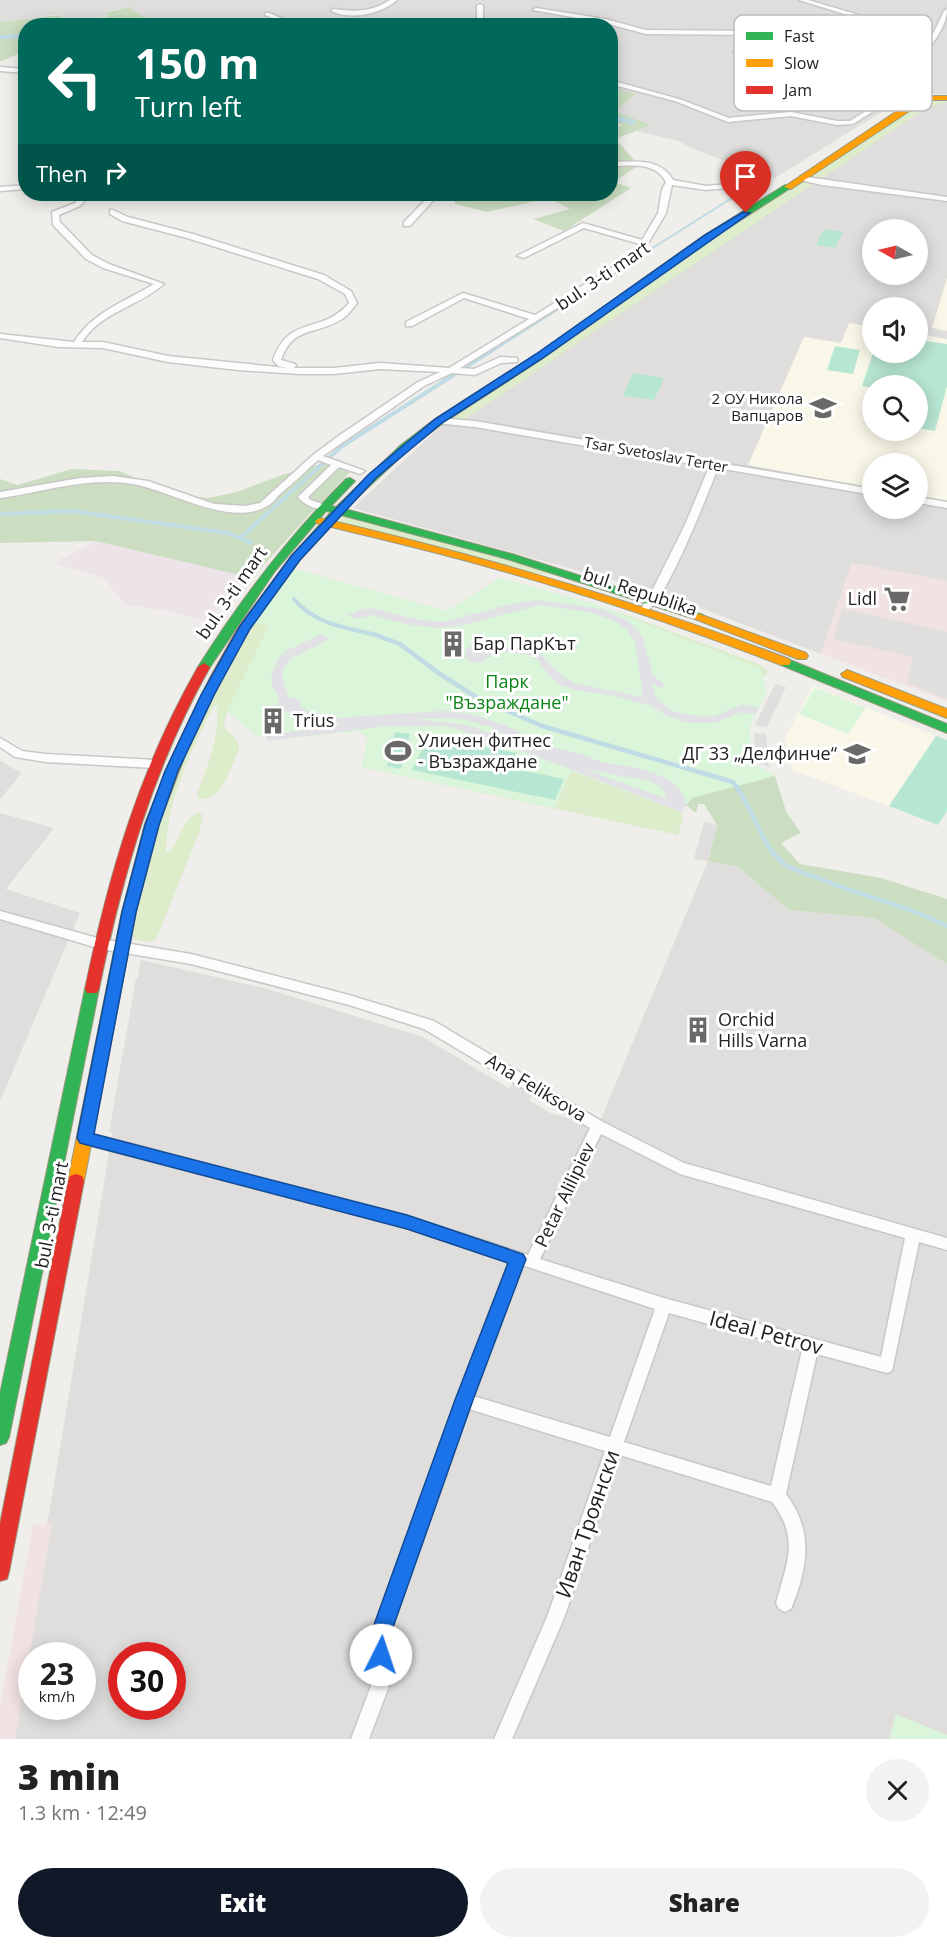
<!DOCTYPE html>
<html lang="en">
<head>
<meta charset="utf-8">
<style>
  :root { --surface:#fff; --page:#f2f2f2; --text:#222; --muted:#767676; --accent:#111827 }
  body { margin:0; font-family:"Open Sans",sans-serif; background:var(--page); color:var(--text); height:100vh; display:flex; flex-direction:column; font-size:22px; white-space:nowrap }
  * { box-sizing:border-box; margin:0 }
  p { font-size:20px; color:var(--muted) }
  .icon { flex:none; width:33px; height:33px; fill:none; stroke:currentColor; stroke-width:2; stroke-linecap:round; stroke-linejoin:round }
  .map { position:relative; height:1739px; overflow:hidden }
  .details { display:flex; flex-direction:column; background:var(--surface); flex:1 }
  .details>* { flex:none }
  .top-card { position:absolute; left:18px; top:18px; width:600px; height:183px; border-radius:24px; box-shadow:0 3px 15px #0003; background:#00695c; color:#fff; overflow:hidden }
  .needle { width:39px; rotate:278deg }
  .buttons { position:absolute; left:862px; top:219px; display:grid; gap:12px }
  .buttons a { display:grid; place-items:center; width:66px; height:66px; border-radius:50%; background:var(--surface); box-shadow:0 3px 15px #0003; font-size:30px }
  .speed { position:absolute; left:18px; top:1642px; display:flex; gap:12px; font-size:30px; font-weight:700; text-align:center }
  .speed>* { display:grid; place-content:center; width:78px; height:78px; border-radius:50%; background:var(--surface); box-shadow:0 3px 15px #0003; line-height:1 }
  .speed small { font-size:15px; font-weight:400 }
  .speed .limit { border:9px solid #d22; background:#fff; color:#111 }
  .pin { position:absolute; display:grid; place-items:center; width:51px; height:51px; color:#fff; margin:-62px -26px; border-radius:50% 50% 50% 0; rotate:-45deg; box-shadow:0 0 6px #0007 }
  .pin .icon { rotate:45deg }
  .me { position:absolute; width:66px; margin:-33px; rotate:4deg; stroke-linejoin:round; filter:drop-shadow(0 0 4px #0008) }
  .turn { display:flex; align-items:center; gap:21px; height:126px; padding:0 18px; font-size:27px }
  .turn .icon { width:78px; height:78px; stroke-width:2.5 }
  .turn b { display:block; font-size:42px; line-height:51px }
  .then { display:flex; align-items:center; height:57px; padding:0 18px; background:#0003; gap:12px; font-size:22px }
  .round { display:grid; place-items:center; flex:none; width:63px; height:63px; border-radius:32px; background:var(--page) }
  .summary { display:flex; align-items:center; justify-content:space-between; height:102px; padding:0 18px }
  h1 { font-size:36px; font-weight:800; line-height:45px }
  .primary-button { display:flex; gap:12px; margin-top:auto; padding:12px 18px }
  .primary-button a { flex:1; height:69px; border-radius:36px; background:var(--accent); color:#fff; font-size:24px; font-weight:800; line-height:69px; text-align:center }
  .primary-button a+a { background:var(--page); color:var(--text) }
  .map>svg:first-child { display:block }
  .residential { fill:#dfdedc; fill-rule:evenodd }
  .commercial { fill:#f1e3e1 }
  .industrial { fill:#ede4e9 }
  .education { fill:#f8f7e8; fill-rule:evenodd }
  .grass { fill:#ddeccb }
  .forest { fill:#cbdec1 }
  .park { fill:#daf5da }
  .pitch { fill:#b7e6d2 }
  .parking { fill:#e0dfde }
  .plaza { fill:#e2e1e5; fill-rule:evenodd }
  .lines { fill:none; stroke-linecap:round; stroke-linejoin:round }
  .stream-far2 { stroke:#bfdbe3; stroke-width:2 }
  .stream-far1 { stroke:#bfdbe3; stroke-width:4 }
  .stream { stroke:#bfdbe3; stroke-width:4.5 }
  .canal { fill:#bfdbe3; fill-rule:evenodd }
  .street-casing { stroke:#c9c8c7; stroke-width:3 }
  .fast-casing { stroke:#999a82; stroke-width:2 }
  .slow-casing { stroke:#999a82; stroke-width:2 }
  .jam-casing { stroke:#999a82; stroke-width:2 }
  .street { fill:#fdfcfc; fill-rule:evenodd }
  .fast { fill:#30b455; fill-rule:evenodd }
  .slow { fill:#ff9f0a; fill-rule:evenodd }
  .jam { fill:#e5322d; fill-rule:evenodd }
  .route { fill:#1a73e8; stroke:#114b97; stroke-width:1.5 }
  .labels { text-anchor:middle; stroke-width:6; stroke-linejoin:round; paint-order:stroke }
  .far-poi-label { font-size:15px; fill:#222; stroke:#fff; text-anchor:end }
  .far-street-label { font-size:15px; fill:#222; stroke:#fff }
  .street-label { font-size:18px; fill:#222; stroke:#fff }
  .poi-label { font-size:18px; fill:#222; stroke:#fff; text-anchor:start }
  .park-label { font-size:18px; fill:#0c8416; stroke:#fff }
  .near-street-label { font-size:21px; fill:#222; stroke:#fff }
  .key { fill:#fff; stroke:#bdbdbd; stroke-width:1.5 }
  .key-label { font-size:16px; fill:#222 }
</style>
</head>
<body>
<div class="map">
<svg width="947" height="1739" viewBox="0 0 947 1739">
  <rect width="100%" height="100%" fill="#f0eeeb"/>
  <path class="residential" d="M 0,0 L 947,0 L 947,94 L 917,94 L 902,99 L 775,178 L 704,153 L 675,140 L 636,131 L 651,125 L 614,111 L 636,94 L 614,88 L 611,90 L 610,26 L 158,26 L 129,7 L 107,11 L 107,16 L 69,21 L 61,14 L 0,22 Z
    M 928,100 L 947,102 L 947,581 L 852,563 L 821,654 L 666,595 L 353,508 L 440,427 ZM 873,230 L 918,230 L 918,274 L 873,274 ZM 873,308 L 918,308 L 918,352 L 873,352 ZM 873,386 L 918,386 L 918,430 L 873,430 ZM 873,464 L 918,464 L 918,508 L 873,508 Z
    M 0,761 L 22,773 L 0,799 Z
    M 0,813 L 54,828 L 6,889 L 80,913 L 0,1101 Z
    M 708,861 L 738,867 L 789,910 L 874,918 L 947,964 L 947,1739 L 4,1739 L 50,1508 L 141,960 L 264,988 L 423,1037 L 550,1113 L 598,1126 ZM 32,1656 L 82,1656 L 82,1707 L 32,1707 ZM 122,1656 L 172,1656 L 172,1707 L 122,1707 Z"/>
  <path class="commercial" d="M 852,563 L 947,581 L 947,701 L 821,654 Z
    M 52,1523 L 15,1739 L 0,1739 L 0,1707 L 33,1525 Z"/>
  <path class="industrial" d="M 96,541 L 244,576 L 208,622 L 169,611 L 125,605 L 104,578 L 53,563 Z"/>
  <path class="education" d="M 947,278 L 947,331 L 932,328 Z
    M 849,323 L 873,327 L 873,352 L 918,352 L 918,334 L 947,339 L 947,501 L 918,496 L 918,464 L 873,464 L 873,488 L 748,465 L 804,337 L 841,343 ZM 873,386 L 918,386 L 918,430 L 873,430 Z
    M 813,686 L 936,736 L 889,806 L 793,770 L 785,738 Z"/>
  <path class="grass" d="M 925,98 L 947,98 L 947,102 L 926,108 L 459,423 L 439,421 L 708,237 Z
    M 347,513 L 575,576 L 524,573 L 336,525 Z
    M 291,568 L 447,611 L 500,578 L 630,616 L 761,665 L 769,672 L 765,676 L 758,677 L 232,715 L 227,711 L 224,726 C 228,734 239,738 239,748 C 238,754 234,761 232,766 C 225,782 219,800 198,799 L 197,793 C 208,765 220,736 217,706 L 214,706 C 192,748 166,803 166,851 L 170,852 C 180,838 182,820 199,812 L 203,816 L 199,833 L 156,940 L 150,942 L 134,940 L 132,934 L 161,818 L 205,709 L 230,669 L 239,646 Z
    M 389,726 L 571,771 L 681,812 L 683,818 L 678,835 L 361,767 L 368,739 L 360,731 L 351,730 Z"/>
  <path class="forest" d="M 129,7 L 157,25 L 26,26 L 25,54 L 20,53 L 0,62 L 0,22 L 60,15 L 69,21 L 107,17 L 107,12 Z
    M 614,88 L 636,94 L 614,111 L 651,125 L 615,139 L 639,165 L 614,182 L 631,188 L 564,231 L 533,219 L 570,209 L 549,198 L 487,212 L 455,204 L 453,194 L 610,194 L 611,129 L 622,125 L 611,120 L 611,90 Z
    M 328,462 L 352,470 L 308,516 L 252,578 L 96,541 L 0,543 L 0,479 L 17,485 L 72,469 L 119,471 L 177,496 L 208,498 L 237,492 L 282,475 Z
    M 356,619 L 752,753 L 752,763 L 775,776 L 786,811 L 801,833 L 781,843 L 800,864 L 881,878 L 947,899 L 947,964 L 874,918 L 789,910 L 738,867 L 708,861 L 717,825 L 704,804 L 698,804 L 696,813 L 686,805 Z"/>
  <path class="park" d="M 291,568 L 447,611 L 500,578 L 592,603 L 760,668 L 767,691 L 750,726 L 752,762 L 775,776 L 692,798 L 681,812 L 571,771 L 555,808 L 361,767 L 368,739 L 360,731 L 267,741 L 266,735 L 256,736 L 227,711 L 269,625 L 251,622 Z
    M 815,688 L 866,708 L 848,734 L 799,714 Z
    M 896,1714 L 947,1735 L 947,1739 L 889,1739 Z"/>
  <path class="pitch" d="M 824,229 L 843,232 L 835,248 L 816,245 Z
    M 918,340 L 947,344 L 947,386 L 935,431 L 918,428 L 918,386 L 873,386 L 873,388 L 862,386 L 873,353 L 918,352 Z
    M 835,346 L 860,350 L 853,374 L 827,370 Z
    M 633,373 L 664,378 L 654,400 L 623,396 Z
    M 395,732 L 410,734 L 401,769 L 387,766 Z
    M 429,735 L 516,753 L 510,768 L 564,779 L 555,800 L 412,770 Z
    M 936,736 L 947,740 L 947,811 L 938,825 L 889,806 Z"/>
  <path class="parking" d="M 714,510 L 760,520 L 758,526 L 769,528 L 763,541 L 756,540 L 753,545 L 746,544 L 743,550 L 707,542 L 709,537 L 701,535 L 703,530 L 718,533 L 719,530 L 706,527 Z
    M 842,608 L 947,632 L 947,699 L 907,683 L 913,657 L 833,639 Z
    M 775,684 L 786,687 L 767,727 L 755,725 Z
    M 754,733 L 766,734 L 769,768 L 756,761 Z
    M 704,822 L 718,825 L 708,861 L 694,859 Z
    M 136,978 L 160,981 L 138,1133 L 109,1132 Z
    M 518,1077 L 535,1087 L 522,1117 L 563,1130 L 554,1149 L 432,1116 L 448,1082 L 502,1097 Z"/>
  <path class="plaza" d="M 539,600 L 602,609 L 628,621 L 642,635 L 653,676 L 665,685 L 661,689 L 651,683 L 656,698 L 673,711 L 703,717 L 713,716 L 744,704 L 759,708 L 755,715 L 741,712 L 715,723 L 687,723 L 665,715 L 651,706 L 616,696 L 575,690 L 559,684 L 550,677 L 538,660 L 530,655 L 491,650 L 490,657 L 481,663 L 468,661 L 465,657 L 467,648 L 475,644 L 528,649 L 540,653 L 562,676 L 574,683 L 643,697 L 635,641 L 628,631 L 618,623 L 594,613 L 540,605 L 459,626 L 437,628 L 406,624 L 372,615 L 356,619 L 348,615 L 362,609 L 371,608 L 420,620 L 442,622 L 524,601 Z
    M 322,634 L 330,639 L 290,659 L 284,668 L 282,677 L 289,697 L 300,700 L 301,707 L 308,711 L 336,718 L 440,711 L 469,713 L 504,725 L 549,746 L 580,754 L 605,763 L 634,767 L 656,774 L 674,783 L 684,797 L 686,805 L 681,812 L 515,748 L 447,726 L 389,726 L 267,741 L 266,735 L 344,725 L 319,723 L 292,712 L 283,711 L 277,705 L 279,699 L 272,685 L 271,676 L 279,657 L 286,651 ZM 449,718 L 467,720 L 492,728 L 538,750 L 467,725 L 416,719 ZM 587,770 L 647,780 L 658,785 L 665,792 L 665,798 Z"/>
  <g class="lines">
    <path class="stream-far2" d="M 610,275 L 762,179"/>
    <path class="stream-far1" d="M 0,514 L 72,511 L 228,533 L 251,543
      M 240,538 L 341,447 L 613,273
      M 294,599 C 315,625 349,628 380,636"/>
    <path class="stream" d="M 373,634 L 400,644 L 437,672 L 476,697 L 542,726 L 733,782 C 752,805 761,846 784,864 C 793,870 807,874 818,878 C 860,896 906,905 947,926"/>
    <path class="canal" d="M 26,34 L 26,38 L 0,39 L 0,35 Z
      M 610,114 L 635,120 L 636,122 L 632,125 L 610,119 Z"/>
    <g class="street-casing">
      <path id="street" d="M 390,0 L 397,0 C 380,15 351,20 331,11 L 334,9 C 355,12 372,12 390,0 Z
        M 799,0 L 808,0 L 909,30 L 933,34 L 944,11 L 947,9 C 947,28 932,41 925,57 C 921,66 920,77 918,86 L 928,98 L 927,99 L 923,99 L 916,92 L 894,98 L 853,124 L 837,125 L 791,116 L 728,122 L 675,101 L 610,84 L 610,80 L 679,99 L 729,118 L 791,112 L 837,121 L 850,121 L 890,96 L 914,89 L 896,68 L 842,51 L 820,46 L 810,50 L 789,62 L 827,72 L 805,86 L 802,84 L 803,83 L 818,73 L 733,53 L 736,51 L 781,61 L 813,45 L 766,35 L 646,34 L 605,23 L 533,10 L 536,8 L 605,19 L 646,30 L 766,31 L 845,48 L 900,66 L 913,80 L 918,58 L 931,37 L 906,33 Z
        M 480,4 L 483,6 L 483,26 L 477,26 L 477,6 Z
        M 265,13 L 269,13 L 300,26 L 290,26 L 265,15 Z
        M 0,67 L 26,69 L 26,73 L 0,71 Z
        M 610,162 C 633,162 660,157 673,180 L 706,186 L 740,183 L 744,185 L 740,187 L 706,190 L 672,185 L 666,213 L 640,257 L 460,368 L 474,369 L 500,357 L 517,358 L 517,362 L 501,363 L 475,375 L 452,373 L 424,386 L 323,456 L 365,471 L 360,474 L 339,467 L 308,497 L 310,500 L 326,505 L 326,509 C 316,510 304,505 298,497 L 331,465 L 318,460 C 305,472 293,483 280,494 C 276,498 272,504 267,506 C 229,529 166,487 126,483 C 84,478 42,492 0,498 L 0,492 L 80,478 L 113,476 L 148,481 L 214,504 L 246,506 L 260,503 L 313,455 L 337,437 L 418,382 L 440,372 L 380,369 L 334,374 L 300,374 L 238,370 L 168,362 L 103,348 L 58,347 L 0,338 L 0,334 L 74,342 C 93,312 124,302 154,284 L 103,268 L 86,259 L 53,225 L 52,212 L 75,203 L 83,194 L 90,194 L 80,206 L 59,215 L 60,222 L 92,255 L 109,264 L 164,284 C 138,307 102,311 82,342 L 103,342 L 168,356 L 287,368 L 278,366 L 273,360 C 289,314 322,335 349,303 L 345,294 L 318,279 L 187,238 L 122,221 L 110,214 L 110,210 L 113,210 L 128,217 L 193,234 L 324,275 L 351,291 L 357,303 C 351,311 346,318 337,322 C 311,335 292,328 281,360 L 295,364 L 296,366 L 294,368 L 334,368 L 380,363 L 449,368 L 529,319 L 464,298 L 412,326 L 406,326 L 406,322 L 463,293 L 535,315 L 634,254 L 640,244 L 584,228 L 524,258 L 517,256 L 583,223 L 642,240 L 658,213 L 662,190 L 666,182 C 655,161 631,166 610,166 Z
        M 800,176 L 947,197 L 947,201 L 822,185 L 800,180 Z
        M 26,185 L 26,189 L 0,191 L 0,187 Z
        M 431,194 L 439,194 L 410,226 L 404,226 L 404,222 Z
        M 439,418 L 475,421 L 873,489 L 873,495 L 718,468 C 708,493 665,605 645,612 L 640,609 L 648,599 L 684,527 L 709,467 L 475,427 L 436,423 L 435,421 Z
        M 918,497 L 947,502 L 947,508 L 918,503 Z
        M 0,738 L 22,751 L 46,754 L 155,760 L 161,764 L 155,768 L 46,762 L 15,757 L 0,747 Z
        M 0,911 L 101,939 L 191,954 L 349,995 L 434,1021 L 603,1122 L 684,1163 L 947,1238 L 947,1250 L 919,1242 L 892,1371 L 887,1373 L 817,1354 L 786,1494 C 814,1531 808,1568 791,1609 L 785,1612 L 779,1609 L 776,1603 C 787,1562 800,1539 772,1502 L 620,1455 L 564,1618 L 512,1739 L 494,1739 L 547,1617 L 605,1451 L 469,1409 L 390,1633 L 389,1686 L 369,1739 L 351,1739 L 371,1686 L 372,1633 L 456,1400 L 509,1261 L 407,1228 L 85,1144 L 80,1142 L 78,1138 L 80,1134 L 85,1132 L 407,1216 L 528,1255 L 590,1128 L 424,1029 L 349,1005 L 191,964 L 101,949 L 0,919 ZM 601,1134 L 680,1174 L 905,1238 L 881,1357 L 664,1298 L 540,1259 ZM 522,1265 L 655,1309 L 610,1437 L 473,1396 ZM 669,1313 L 802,1350 L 771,1486 L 624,1442 Z"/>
    </g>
    <g class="fast-casing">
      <path id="fast" d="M 785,185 L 792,187 L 711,239 L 543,358 L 443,423 L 409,449 L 345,509 L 512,554 L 703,615 L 705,617 L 703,619 L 695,619 L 504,558 L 341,515 L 297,563 L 289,563 L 289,559 L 331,512 L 326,511 L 275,571 L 208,670 L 200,670 L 198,667 C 241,599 289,536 346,479 L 350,478 L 355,481 L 331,506 L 336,507 L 401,445 L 435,419 L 537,354 L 705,235 Z
        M 785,658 L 947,724 L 947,733 L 781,665 L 779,662 Z
        M 92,984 L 97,985 L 99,989 L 9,1437 L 6,1443 L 0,1445 L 0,1394 L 85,989 L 87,985 Z"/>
    </g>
    <g class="slow-casing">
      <path id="slow" d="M 925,96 L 947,96 L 947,100 L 926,100 L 791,189 L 784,187 L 909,103 Z
        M 320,518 C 480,555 636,601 789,659 L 791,662 L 789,665 L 781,665 C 686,628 590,595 492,568 C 434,551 375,538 316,523 L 315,521 Z
        M 699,614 L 806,653 L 808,656 L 806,659 L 798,659 L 695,619 L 693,617 L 695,615 Z
        M 847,670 L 947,709 L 947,718 L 843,677 L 841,674 Z
        M 179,751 L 185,755 L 159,824 L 136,912 L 84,1181 L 82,1186 L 76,1188 L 70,1186 L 68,1181 L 122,912 L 145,824 L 173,755 Z"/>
    </g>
    <g class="jam-casing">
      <path id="jam" d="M 293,558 L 299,561 L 249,629 L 223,676 L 185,755 L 183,758 L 175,758 L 173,755 L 211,676 L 238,628 L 289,559 Z
        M 204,663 L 210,667 C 152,770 123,874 99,989 L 97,993 L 87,993 L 85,989 C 109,874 139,770 198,667 Z
        M 76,1174 L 82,1176 L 84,1181 L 9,1572 L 7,1579 L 0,1581 L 0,1524 L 68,1181 L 70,1176 Z"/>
    </g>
    <use href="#street" class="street"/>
    <use href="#fast" class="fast"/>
    <use href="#slow" class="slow"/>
    <use href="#jam" class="jam"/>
  </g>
  <path class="route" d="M 743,212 L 750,213 L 543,358 L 442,423 L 376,478 L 300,560 L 250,629 L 214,695 L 178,771 L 159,825 L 136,912 L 94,1134 L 407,1215 L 523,1254 L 526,1259 L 473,1400 L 391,1633 L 391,1655 L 388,1662 L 381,1665 L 374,1662 L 372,1655 L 371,1633 L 455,1400 L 508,1263 L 407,1229 L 80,1143 L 77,1138 L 122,912 L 145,825 L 165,771 L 201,695 L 240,626 L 292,555 L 369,474 L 435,419 L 536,354 L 705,235 Z"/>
  <defs>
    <g id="school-bare" transform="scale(2.07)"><path d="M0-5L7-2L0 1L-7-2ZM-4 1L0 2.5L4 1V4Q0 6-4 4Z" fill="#6a6968" stroke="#fff" stroke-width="2.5" paint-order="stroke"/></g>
    <g id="supermarket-bare" transform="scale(2.07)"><path d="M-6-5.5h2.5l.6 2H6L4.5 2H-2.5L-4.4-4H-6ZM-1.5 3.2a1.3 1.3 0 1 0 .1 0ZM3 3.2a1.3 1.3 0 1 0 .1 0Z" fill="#6a6968" stroke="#fff" stroke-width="2.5" paint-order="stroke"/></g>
    <g id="building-bare" transform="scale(2.07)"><path d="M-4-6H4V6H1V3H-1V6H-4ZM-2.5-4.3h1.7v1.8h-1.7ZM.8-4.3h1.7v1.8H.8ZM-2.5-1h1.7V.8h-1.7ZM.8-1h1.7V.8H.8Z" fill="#6a6968" stroke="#fff" stroke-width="2.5" paint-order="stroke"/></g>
    <g id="stadium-bare" transform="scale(2.07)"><path d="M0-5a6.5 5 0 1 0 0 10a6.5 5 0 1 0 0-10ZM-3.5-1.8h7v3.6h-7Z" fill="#6a6968" stroke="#fff" stroke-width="2.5" paint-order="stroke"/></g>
  </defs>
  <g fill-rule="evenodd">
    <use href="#school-bare" x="823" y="408"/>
    <use href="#supermarket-bare" x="897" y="599"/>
    <use href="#building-bare" x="453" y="644"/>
    <use href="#building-bare" x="273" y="721"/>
    <use href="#stadium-bare" x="398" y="751"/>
    <use href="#school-bare" x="857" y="754"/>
    <use href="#building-bare" x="698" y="1030"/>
  </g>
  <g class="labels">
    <g class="far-poi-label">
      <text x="803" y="404">2 ОУ Никола<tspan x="803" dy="17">Вапцаров</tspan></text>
    </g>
    <g class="far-street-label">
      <text transform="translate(656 455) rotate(10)" y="5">Tsar Svetoslav Terter</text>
    </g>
    <g class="street-label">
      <text transform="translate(603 276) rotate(-34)" y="6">bul. 3-ti mart</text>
      <text transform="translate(640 592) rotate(18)" y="6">bul. Republika</text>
      <text transform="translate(232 593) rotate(-55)" y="6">bul. 3-ti mart</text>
      <text transform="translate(536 1088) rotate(31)" y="6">Ana Feliksova</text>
      <text transform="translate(565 1195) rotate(-64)" y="6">Petar Alilipiev</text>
      <text transform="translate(52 1215) rotate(-79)" y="6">bul. 3-ti mart</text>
    </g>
    <g class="poi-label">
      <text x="877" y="605" text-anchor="end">Lidl</text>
      <text x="473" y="650">Бар ПарКът</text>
      <text x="293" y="727">Trius</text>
      <text x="418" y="747">Уличен фитнес<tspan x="418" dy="21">- Възраждане</tspan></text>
      <text x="837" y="760" text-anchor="end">ДГ 33 „Делфинче“</text>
      <text x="718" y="1026">Orchid<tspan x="718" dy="21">Hills Varna</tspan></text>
    </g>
    <g class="park-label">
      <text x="507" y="688">Парк<tspan x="507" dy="21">"Възраждане"</tspan></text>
    </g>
    <g class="near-street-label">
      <text transform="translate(766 1333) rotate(15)" y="7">Ideal Petrov</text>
      <text transform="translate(588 1524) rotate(-71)" y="7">Иван Троянски</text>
    </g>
  </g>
  <rect x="734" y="15" width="198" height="96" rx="9" class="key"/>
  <rect x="746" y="32" width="27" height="8" fill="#30b455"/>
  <rect x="746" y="59" width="27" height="8" fill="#ff9f0a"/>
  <rect x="746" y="86" width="27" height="8" fill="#e5322d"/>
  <g class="key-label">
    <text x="784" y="42">Fast</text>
    <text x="784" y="69">Slow</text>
    <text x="784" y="96">Jam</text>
  </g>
</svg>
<div class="buttons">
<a><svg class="needle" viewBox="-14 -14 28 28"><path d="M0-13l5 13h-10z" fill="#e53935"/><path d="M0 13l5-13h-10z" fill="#767676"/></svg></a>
<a><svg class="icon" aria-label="sound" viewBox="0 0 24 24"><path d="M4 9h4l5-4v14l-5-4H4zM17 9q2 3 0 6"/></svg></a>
<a><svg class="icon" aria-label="search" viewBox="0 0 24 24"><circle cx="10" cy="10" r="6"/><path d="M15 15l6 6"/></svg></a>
<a><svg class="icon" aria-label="layers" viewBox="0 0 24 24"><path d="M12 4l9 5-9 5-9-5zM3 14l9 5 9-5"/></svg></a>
</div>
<div class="speed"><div>23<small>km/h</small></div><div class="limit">30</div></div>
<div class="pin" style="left:746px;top:213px;background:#d93025"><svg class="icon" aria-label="arrive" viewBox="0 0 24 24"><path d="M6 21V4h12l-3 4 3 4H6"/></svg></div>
<svg class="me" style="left:381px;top:1655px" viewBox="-20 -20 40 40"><circle r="19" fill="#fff"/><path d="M0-13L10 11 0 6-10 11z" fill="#1a73e8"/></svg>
<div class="top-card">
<div class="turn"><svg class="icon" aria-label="left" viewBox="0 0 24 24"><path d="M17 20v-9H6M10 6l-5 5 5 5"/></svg><div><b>150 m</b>Turn left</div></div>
<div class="then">Then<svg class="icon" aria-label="right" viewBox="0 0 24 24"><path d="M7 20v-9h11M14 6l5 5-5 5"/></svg></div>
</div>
</div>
<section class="details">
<div class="summary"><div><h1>3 min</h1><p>1.3 km · 12:49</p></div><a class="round"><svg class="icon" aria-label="close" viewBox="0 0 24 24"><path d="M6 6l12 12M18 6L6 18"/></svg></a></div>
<div class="primary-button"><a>Exit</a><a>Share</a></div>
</section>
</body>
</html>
